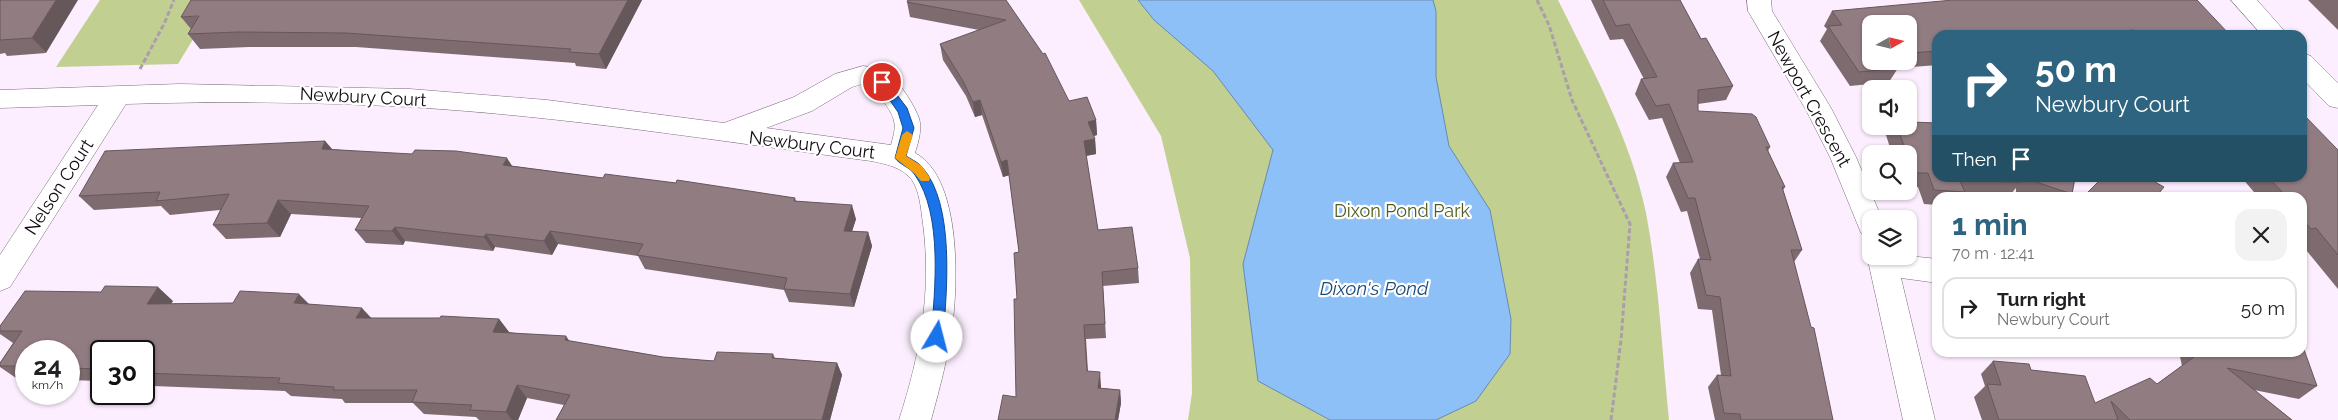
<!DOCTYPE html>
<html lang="en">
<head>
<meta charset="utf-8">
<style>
  :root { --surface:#fff; --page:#f2f2f2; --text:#202124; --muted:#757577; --line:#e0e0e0; --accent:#2e647f }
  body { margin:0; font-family:Raleway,sans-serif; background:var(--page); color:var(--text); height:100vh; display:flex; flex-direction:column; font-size:19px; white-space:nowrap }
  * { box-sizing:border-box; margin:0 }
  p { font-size:16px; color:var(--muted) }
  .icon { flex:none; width:28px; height:28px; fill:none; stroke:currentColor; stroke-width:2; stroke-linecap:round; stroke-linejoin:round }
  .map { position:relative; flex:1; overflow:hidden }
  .drawer { position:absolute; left:1932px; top:192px; width:375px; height:165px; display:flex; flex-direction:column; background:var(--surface); border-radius:15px; box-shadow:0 1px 4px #0004 }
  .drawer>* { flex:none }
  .hud { position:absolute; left:1932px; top:30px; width:375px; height:152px; border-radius:15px; box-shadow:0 1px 4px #0004; background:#2e647f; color:#fff; overflow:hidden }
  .needle { width:32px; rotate:82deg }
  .buttons { position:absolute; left:1862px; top:15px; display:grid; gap:10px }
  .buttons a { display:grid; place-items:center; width:55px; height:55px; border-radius:10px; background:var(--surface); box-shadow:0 1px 4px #0004; font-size:25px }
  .speed { position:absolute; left:15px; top:340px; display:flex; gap:10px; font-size:25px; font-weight:700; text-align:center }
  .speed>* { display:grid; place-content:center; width:65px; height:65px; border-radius:50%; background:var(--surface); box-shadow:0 1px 4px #0004; line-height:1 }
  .speed small { font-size:12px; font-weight:400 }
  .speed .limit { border:2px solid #111; border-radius:8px; background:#fff; color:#111 }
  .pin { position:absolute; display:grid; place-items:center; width:42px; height:42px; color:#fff; margin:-21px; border:2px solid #fff; border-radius:50%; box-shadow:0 1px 5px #0007 }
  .me { position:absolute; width:55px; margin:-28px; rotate:8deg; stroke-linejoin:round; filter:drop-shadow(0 0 4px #0008) }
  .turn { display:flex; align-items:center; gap:18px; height:105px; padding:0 20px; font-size:22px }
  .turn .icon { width:65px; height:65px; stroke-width:2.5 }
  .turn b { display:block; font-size:35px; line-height:42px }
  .then { display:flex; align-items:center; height:48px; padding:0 20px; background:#0003; gap:10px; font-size:19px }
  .round { display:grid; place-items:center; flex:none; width:52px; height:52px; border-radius:15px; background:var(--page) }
  .head { display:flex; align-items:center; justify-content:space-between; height:85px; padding:0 20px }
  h1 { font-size:30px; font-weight:700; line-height:38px; color:var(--accent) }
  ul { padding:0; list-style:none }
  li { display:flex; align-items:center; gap:15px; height:62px; margin:0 10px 8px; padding:0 10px; border:2px solid var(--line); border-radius:15px }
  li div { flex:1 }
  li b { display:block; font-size:19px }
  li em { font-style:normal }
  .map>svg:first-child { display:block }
  .green { fill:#c1d091 }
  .water { fill:#8dc0f6; stroke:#688ab1 }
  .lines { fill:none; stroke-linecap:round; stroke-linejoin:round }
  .street-casing { stroke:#786c7a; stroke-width:1 }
  .path { stroke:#a99eab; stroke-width:3; stroke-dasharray:5 2.5; stroke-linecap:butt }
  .street { fill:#fff; fill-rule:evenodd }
  .wall { fill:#7d6b70; fill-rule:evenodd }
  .shaded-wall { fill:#66575b }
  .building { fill:#917c82; stroke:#66575b }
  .route { fill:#1a73e8; stroke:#114b97 }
  .slow { fill:#f59e0b }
  .labels { text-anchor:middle; stroke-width:4.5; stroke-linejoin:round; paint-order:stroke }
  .street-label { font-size:18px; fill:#100b11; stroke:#fff }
  .park-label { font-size:18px; fill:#515d1d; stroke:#fff }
  .water-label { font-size:19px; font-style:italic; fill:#1d4975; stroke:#fff }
</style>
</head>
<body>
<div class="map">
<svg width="2338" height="420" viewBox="0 0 2338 420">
  <rect width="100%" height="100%" fill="#fceefe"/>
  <path class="green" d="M 100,0 L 217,0 L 178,64 L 56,67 Z
    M 1079,0 L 1558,0 C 1591,67 1631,139 1646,213 C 1659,281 1662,351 1669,420 L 1188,420 L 1192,393 L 1190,258 L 1161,136 Z"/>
  <path class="water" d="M 1138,0 L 1433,0 L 1436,11 L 1436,77 L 1449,146 L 1490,210 L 1511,319 L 1510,354 L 1476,401 L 1436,420 L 1330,420 L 1258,381 L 1243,264 L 1273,150 L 1213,71 L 1154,20 Z"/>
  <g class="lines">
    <g class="street-casing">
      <path id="street" d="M 1747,0 L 1771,0 L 1772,11 L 1831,108 L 1856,157 L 1882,219 L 1871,219 L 1871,236 L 1861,233 L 1830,157 L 1806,110 L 1748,11 Z
        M 2231,0 L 2257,0 L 2288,35 L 2262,35 Z
        M 2302,53 L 2311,56 L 2338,83 L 2338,108 L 2329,106 L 2302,78 Z
        M 863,66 C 872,67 881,69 889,74 C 898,80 919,111 920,123 C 921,134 918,143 915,153 C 960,177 958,276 953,320 C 949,354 940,387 931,420 L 899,420 C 920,355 932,292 923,224 C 921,210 920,192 912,180 C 902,167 886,164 871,161 C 718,141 564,116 409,107 C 315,102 220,101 126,104 L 10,287 L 0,291 L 0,255 L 98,105 L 0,108 L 0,90 L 180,84 L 410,89 L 547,100 L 724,123 L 794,97 L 835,74 ZM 863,84 C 874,87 892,110 894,121 C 896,129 893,137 891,145 L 766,128 L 812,111 L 852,87 Z
        M 1871,248 L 1871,256 L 1909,256 L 1938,259 L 1938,283 L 1901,278 L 1935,420 L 1903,420 L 1867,256 Z"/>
    </g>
    <path class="path" d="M 1537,0 L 1549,25 L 1572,100 L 1630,224 L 1621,340 L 1611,420
      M 140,69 L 164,24 L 174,0"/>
    <use href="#street" class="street"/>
  </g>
  <path class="wall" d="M 0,0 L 46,53 L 7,56 L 5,53 L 0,54 Z
    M 642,0 L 606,69 L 576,66 L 575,63 L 356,47 L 249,47 L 200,49 L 188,34 L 191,29 L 181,17 Z
    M 1006,0 L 1069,101 L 1096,120 L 1097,135 L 1094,136 L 1095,139 L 1096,154 L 1086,156 L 1098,230 L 1138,268 L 1139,283 L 1103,286 L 1106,338 L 1086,339 L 1088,371 L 1101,386 L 1101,388 L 1120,390 L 1121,403 L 1118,420 L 998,420 L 1016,397 L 1017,299 L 1019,252 L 1009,175 L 1003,177 L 982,115 L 975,117 L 966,96 L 943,60 L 940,44 L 979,30 L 910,17 L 907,2 Z
    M 1591,0 L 1680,0 L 1701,39 L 1733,86 L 1726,100 L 1698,104 L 1698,111 L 1770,147 L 1768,151 L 1785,187 L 1783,190 L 1802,250 L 1794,262 L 1833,420 L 1715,420 L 1708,387 L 1717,375 L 1721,375 L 1712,310 L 1698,309 L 1690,273 L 1698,259 L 1700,259 L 1687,211 L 1681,212 L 1666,177 L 1673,163 L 1680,163 L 1662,118 L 1649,120 L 1635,94 L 1641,79 L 1644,79 L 1623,39 L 1610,40 Z
    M 2308,0 L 2338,0 L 2338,30 Z
    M 1832,11 L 2230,35 L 1938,35 L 1938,65 L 1898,68 L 1889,82 L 1850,86 L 1820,41 L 1827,29 L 1824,26 ZM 1909,24 L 1909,61 L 1871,61 Z
    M 1891,126 L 1909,126 L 1938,178 L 2075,178 L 2072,194 L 2070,198 L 2029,198 L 2016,193 L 2016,188 L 2009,196 L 1963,195 L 1961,198 L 1938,198 L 1938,205 L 1924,204 L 1918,187 L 1909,187 L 1909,154 L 1892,154 L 1886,135 Z
    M 325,141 L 332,149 L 513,166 L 603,178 L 676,183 L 795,198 L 796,201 L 856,219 L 852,231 L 868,232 L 872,246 L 854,307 L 789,302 L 784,290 L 645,269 L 638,256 L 558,244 L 552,255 L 495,247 L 493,251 L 405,241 L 403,245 L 366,243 L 355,230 L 361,218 L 291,214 L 280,237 L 226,239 L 213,225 L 220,210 L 170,215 L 161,206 L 94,210 L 79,196 Z
    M 2338,150 L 2338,289 L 2302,245 L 2302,198 L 2259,198 L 2242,178 L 2302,178 Z
    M 173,301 L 170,304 L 309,304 L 372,318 L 499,319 L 509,332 L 570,341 L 663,357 L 714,361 L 773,354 L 775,358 L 837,363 L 842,375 L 830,420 L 556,420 L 564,405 L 527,398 L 518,420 L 479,420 L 476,417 L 424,414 L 413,403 L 345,403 L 342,399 L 291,396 L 285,391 L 153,386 L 149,383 L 144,382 L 144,351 L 101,351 L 101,381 L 69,380 L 69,351 L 26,351 L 26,379 L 16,378 L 0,367 L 0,363 L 13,343 L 0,334 L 0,326 Z
    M 2179,352 L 2302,352 L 2317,386 L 2299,399 L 2254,390 L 2292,420 L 1982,420 L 1974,397 L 1985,386 L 1981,374 L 1993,361 L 2031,370 L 2095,403 L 2157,384 L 2182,366 Z"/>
  <path class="shaded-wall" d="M 56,0 L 78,0 L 46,53 L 32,38 Z
    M 628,0 L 642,0 L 606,69 L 599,54 Z
    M 980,100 L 982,115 L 975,117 L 973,102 Z
    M 1096,120 L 1097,135 L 1089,137 L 1088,122 Z
    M 1095,139 L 1096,154 L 1085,156 L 1084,141 Z
    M 325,141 L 337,155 L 322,149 Z
    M 507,158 L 516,172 L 503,165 Z
    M 1007,160 L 1010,175 L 1003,177 L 1001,162 Z
    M 278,200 L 291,214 L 280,237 L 267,223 Z
    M 852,205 L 856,219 L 848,244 L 844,231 Z
    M 395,227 L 405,241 L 403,245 L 392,231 Z
    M 550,231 L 558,244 L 552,255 L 544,241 Z
    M 868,232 L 872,246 L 854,307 L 850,294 Z
    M 486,234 L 495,247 L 493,251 L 484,237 Z
    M 158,287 L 173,301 L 162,318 L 147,304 Z
    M 299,294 L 312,307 L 294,303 Z
    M 362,308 L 374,321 L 356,318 Z
    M 499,319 L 509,332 L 493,332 Z
    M 566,336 L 575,349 L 565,340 Z
    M 837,363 L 842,375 L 830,420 L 822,420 Z
    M 1100,372 L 1101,386 L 1099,401 L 1098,388 Z
    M 517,385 L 527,398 L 518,420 L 512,420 L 506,412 Z
    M 1120,390 L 1121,403 L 1118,420 L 1115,420 Z"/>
  <path class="building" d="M 0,0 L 56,0 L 32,38 L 0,40 Z
    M 191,0 L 628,0 L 599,54 L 569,52 L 571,49 L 346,33 L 238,32 L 188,34 L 199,16 L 181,17 Z
    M 908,0 L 1006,0 L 1043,54 L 1045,53 L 1069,101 L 1087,97 L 1096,120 L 1088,122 L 1095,139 L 1084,141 L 1098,230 L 1132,227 L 1138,268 L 1102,272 L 1105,324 L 1084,325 L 1087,371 L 1100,372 L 1098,388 L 1120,390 L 1115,420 L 998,420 L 1003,395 L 1016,397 L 1014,299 L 1017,299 L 1014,253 L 1019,252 L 1007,160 L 1001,162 L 980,100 L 973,102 L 963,81 L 940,44 L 1006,20 L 907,2 Z
    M 1603,0 L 1680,0 L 1701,39 L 1706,38 L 1733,86 L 1698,90 L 1698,111 L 1752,114 L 1756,117 L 1770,147 L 1766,147 L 1785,187 L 1782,187 L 1802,250 L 1791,250 L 1811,327 L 1814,328 L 1833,420 L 1741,420 L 1740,414 L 1724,413 L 1717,375 L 1731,376 L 1720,297 L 1706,295 L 1698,259 L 1711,260 L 1695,198 L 1688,198 L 1673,163 L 1693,162 L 1669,104 L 1656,106 L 1641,79 L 1657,77 L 1629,24 L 1616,26 Z
    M 1953,0 L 2197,0 L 2230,35 L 2139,35 L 2134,30 L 2084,35 L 1938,35 L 1938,51 L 1909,53 L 1909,24 L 1871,24 L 1871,61 L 1894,61 L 1899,68 L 1859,72 L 1828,26 L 1842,25 L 1832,11 Z
    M 2302,113 L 2338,150 L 2338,255 L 2316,228 L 2311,229 L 2302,219 L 2302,198 L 2283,198 L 2282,196 L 2285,195 L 2269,178 L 2302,178 Z
    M 1909,122 L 1938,123 L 1938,178 L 2019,178 L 2021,182 L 1960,181 L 1965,192 L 1934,190 L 1928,173 L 1914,173 L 1909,158 L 1909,154 L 1907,154 L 1897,126 L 1909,126 Z
    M 325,141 L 322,149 L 412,154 L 415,150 L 456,151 L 507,158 L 503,165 L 603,178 L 605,174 L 676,183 L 677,180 L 795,198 L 794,201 L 852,205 L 844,231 L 868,232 L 850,294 L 784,289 L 787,278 L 637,255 L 643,244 L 550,231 L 544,241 L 486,234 L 484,237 L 395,227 L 392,231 L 355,230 L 369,206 L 278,200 L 267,223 L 213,225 L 229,194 L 156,201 L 160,192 L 79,196 L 105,151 Z
    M 2027,178 L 2075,178 L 2072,194 L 2027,179 Z
    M 2102,178 L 2148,178 L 2164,187 L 2155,198 L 2082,198 Z
    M 105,286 L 158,287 L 147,304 L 233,303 L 240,291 L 299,294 L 294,303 L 362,308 L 356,318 L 440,318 L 441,316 L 499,319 L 493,332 L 566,336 L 565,340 L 663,357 L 714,361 L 717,352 L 773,354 L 772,358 L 837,363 L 822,420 L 556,420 L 570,395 L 517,385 L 506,412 L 470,410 L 472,405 L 412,402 L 417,390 L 333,390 L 334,387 L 278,383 L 280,378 L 144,373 L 144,351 L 101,351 L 101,369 L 69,368 L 69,351 L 26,351 L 26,366 L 0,366 L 0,363 L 22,331 L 0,331 L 0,326 L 25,291 L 101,292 Z
    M 2302,344 L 2317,386 L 2227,368 L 2292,420 L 2130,420 L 2111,401 L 2118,420 L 1999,420 L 1987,384 L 2001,385 L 1993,361 L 2029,364 L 2031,370 L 2085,376 L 2095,403 L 2150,378 L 2157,384 L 2198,354 L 2197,352 L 2302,352 Z"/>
  <path class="route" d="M 882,78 L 885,79 L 907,108 L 914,128 L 906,156 C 911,159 919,163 922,167 C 955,204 947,291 943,337 L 941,341 L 933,341 L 931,337 C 935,290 943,215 915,175 C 910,167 900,165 895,158 L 903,128 L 898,112 L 877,82 Z"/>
  <path class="slow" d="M 907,131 L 913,135 L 906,156 L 922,166 L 930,178 L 929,181 L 921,181 L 914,173 L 895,158 L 902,135 Z"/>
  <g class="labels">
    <g class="street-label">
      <text transform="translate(363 97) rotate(3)" y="6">Newbury Court</text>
      <text transform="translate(1809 99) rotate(61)" y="6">Newport Crescent</text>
      <text transform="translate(812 145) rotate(7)" y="6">Newbury Court</text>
      <text transform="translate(59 187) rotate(-57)" y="6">Nelson Court</text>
    </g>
    <g class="park-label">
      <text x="1402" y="217">Dixon Pond Park</text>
    </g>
    <g class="water-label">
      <text x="1374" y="295">Dixon's Pond</text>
    </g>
  </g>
</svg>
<div class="buttons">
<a><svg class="needle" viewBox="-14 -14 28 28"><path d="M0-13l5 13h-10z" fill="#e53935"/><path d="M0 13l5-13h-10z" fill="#757577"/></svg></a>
<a><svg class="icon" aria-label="sound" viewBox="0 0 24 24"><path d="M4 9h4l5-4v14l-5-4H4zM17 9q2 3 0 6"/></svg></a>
<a><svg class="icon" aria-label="search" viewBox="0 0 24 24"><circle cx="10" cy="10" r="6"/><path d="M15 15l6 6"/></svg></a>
<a><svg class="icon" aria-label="layers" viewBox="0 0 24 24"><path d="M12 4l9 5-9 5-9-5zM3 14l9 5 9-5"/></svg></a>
</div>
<div class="speed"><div>24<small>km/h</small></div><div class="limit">30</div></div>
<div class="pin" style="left:882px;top:82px;background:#d93025"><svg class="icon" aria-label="arrive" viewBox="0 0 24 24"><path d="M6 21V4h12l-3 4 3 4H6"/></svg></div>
<svg class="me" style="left:937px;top:337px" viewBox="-20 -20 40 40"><circle r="19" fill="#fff"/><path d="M0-13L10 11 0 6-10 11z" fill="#1a73e8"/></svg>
<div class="hud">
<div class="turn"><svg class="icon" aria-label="right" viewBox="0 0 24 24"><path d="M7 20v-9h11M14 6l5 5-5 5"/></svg><div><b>50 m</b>Newbury Court</div></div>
<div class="then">Then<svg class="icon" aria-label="arrive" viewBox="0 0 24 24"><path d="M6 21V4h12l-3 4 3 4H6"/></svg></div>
</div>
<section class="drawer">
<div class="head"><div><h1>1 min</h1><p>70 m · 12:41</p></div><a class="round"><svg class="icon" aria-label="close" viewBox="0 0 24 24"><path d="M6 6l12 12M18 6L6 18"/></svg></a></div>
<ul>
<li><svg class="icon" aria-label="right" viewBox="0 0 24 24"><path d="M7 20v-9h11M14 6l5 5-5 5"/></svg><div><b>Turn right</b><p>Newbury Court</p></div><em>50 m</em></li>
</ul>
</section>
</div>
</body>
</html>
